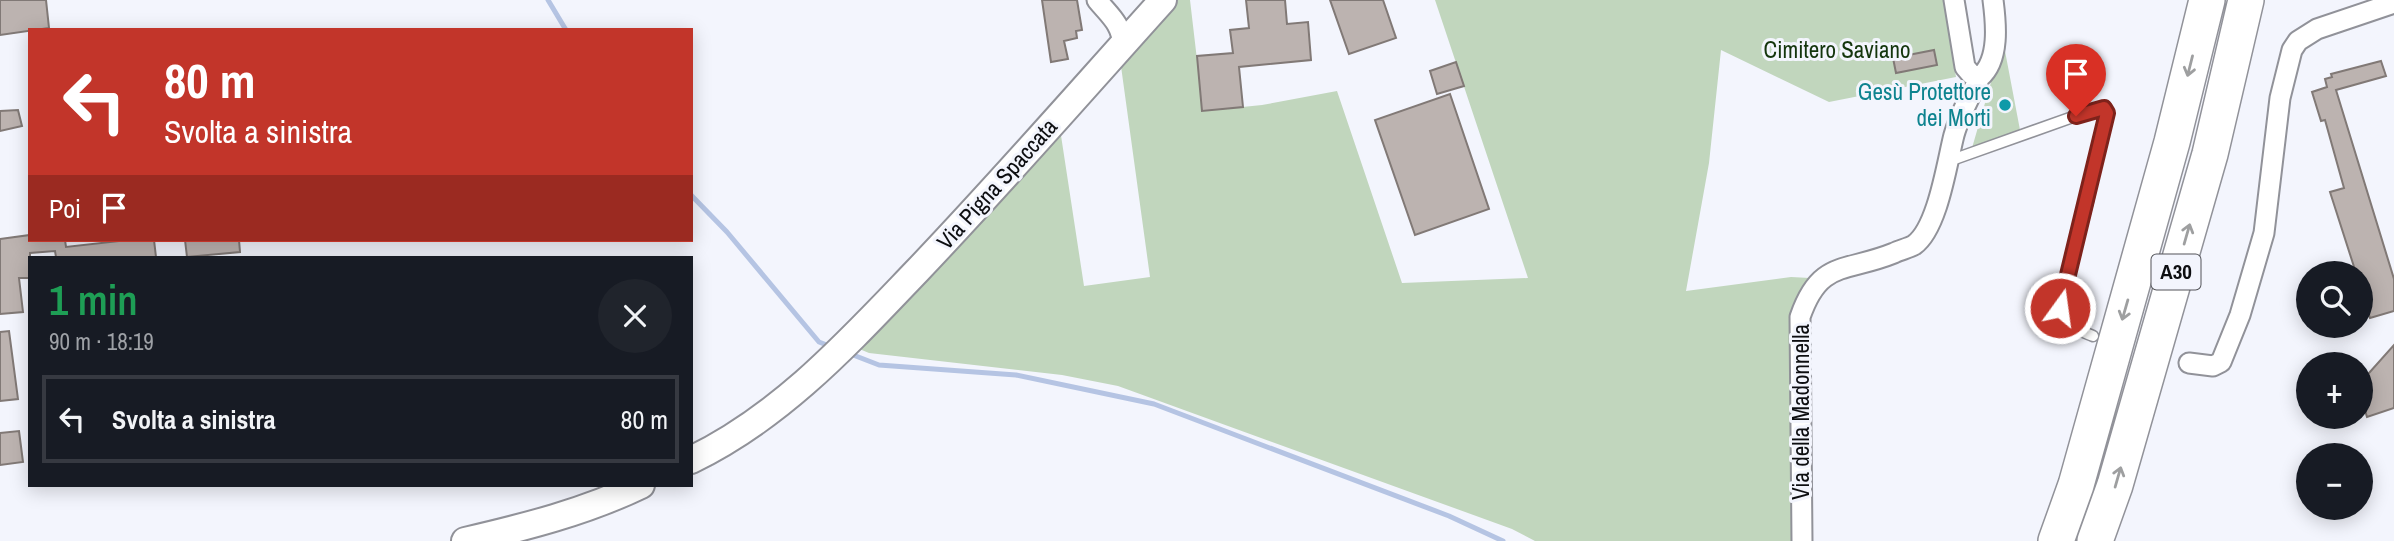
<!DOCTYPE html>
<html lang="it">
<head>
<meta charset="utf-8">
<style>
  :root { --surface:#171b24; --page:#20242c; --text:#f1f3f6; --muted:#9ea1a6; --line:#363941 }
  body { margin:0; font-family:"Archivo Narrow",sans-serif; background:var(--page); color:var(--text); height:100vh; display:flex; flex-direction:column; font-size:26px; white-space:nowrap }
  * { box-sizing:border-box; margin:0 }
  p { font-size:23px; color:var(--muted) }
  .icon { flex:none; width:38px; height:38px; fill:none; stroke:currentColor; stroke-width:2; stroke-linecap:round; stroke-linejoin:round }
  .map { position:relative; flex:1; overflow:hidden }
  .side { position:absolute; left:28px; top:256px; width:665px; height:231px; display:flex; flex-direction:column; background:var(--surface); border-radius:0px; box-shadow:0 4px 18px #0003 }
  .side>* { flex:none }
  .hud { position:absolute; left:28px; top:28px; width:665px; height:214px; border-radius:0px; box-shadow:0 4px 18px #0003; background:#c2352a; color:#fff; overflow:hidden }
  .buttons { position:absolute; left:2296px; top:261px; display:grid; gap:14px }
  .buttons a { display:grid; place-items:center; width:77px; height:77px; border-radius:50%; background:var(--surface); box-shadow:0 4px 18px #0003; font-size:35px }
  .pin { position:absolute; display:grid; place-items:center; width:60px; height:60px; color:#fff; margin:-72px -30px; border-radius:50% 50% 50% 0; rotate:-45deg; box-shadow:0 0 7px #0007 }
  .pin .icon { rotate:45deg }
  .me { position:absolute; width:77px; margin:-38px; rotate:14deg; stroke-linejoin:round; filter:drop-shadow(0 0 5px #0008) }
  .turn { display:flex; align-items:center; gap:24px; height:147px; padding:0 21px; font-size:32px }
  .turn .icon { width:91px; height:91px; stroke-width:2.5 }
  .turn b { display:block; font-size:49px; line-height:60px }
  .then { display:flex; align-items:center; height:66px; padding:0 21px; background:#0003; gap:14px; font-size:26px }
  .round { display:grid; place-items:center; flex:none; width:74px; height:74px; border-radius:37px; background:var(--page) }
  .head { display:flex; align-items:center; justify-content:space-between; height:119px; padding:0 21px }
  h1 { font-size:42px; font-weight:600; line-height:52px; color:#1e9e55 }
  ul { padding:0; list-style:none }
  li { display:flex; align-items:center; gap:21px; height:88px; margin:0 14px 10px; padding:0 7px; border:4px solid var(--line); border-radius:0px }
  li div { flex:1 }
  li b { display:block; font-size:26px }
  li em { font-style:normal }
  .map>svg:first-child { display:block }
  .green { fill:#c1d6bd }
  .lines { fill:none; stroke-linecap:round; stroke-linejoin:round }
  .stream { stroke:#b5c4e3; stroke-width:5 }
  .building { fill:#bcb3b0; stroke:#817976; stroke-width:2 }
  .lane-casing { stroke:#919299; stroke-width:13 }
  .street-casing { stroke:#919299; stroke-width:23 }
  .secondary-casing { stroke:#919299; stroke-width:30 }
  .highway-casing { stroke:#919299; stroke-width:38 }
  .lane { stroke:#fff; stroke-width:10 }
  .street { stroke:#fff; stroke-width:19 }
  .secondary { stroke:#fff; stroke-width:26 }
  .highway { stroke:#fff; stroke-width:35 }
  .oneway { stroke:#9e9fa0 }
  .route-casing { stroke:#7e221b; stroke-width:18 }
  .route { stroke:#c2352a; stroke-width:12 }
  .culture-dot { fill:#0f9aa8; stroke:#f3f5fd; stroke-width:2.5 }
  .labels { text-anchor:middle; stroke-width:6; stroke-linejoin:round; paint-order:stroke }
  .shield { fill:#f3f5fd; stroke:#525358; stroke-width:2 }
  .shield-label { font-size:21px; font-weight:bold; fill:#0d0e11 }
  .park-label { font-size:23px; fill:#14360d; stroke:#f3f5fd }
  .culture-label { font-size:23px; fill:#0d838f; stroke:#f3f5fd; text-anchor:end }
  .street-label { font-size:23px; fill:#0d0e11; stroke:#f3f5fd }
</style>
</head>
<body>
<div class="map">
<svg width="2394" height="541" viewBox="0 0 2394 541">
  <rect width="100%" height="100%" fill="#f3f5fd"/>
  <path class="green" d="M 1175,0 L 1190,0 L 1203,111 L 1262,105 L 1337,91 L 1402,283 L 1528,278 L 1435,0 L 1944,0 L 1956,77 L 1829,102 L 1721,50 L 1709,163 L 1686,291 L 1791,277 L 1810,278 L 1797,541 L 1535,541 L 1512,529 L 1118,386 L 1062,375 L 869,353 L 857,348 L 1060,129 L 1084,286 L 1150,277 L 1120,59 Z
    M 2005,51 L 2020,130 L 1972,148 L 1998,58 Z"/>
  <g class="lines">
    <path class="stream" d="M 548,0 L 566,30
      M 691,195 L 727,232 L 819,342 L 832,347
      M 848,353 L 879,365 L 1016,375 L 1154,404 L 1449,516 L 1503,541"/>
  </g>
  <path class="building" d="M 0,0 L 46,0 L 49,28 L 0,35 Z
    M 1042,0 L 1077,0 L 1082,30 L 1076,31 L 1077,38 L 1064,41 L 1068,59 L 1051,62 Z
    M 1246,0 L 1285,0 L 1287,24 L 1308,22 L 1311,60 L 1239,67 L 1243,107 L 1202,111 L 1197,56 L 1233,53 L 1230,30 L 1249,28 Z
    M 1330,0 L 1383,0 L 1396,38 L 1349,54 Z
    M 1934,50 L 1937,65 L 1896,73 L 1893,58 Z
    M 2381,61 L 2386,76 L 2336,90 L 2394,279 L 2394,311 L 2370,318 L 2361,290 L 2361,273 L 2356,273 L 2330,192 L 2344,188 L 2325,120 L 2321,121 L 2312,92 L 2327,87 L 2325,79 L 2332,77 L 2331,74 Z
    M 1456,62 L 1464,86 L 1437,94 L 1430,71 Z
    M 1450,94 L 1489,209 L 1415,235 L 1375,120 Z
    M 18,110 L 22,126 L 0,131 L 0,111 Z
    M 30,235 L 30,240 L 65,240 L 66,247 L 128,240 L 154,240 L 156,257 L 56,257 L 55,251 L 30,253 L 30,278 L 19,278 L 23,312 L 0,314 L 0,239 Z
    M 185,240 L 239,240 L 240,252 L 187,257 Z
    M 9,331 L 18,399 L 0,401 L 0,332 Z
    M 2394,345 L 2394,408 L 2367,417 L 2361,397 L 2361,382 Z
    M 19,431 L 23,462 L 0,465 L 0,433 Z"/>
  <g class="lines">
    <g class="lane-casing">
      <path id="lane" d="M 1949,161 L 2098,108 L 2106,110 L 2088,201 L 2060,308 C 2063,326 2079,330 2093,336"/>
    </g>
    <g class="street-casing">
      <path id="street" d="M 1097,0 C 1110,16 1121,23 1123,45
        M 1980,77 C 2000,60 1996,23 1993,0
        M 2189,363 L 2213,366 L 2221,362 L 2240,315 L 2264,233 L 2280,98 L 2292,50 L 2298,41 L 2317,29 L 2394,3
        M 1802,541 L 1800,317 C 1820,259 1845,273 1894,253 C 1900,250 1909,248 1914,245 C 1938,228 1947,162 1954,135 C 1960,114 1970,96 1980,77 L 1971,74 L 1965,67 L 1954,0"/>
    </g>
    <g class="secondary-casing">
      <path id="secondary" d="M 691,460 C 782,416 848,343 917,271 C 1001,183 1081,91 1163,0
        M 465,541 C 525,527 585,512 641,485"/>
    </g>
    <g class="highway-casing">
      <path id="highway" d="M 2056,541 L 2076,485 L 2172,142 L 2207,0
        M 2095,541 L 2115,485 L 2210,154 L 2246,0"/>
    </g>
    <use href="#lane" class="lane"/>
    <use href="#street" class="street"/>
    <use href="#secondary" class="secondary"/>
    <use href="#highway" class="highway"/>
  </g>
  <defs><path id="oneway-shaft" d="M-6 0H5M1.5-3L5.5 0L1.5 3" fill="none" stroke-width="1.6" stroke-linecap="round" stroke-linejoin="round" transform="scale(1.75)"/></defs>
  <g class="oneway">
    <use href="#oneway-shaft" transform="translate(2190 66) rotate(104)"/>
    <use href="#oneway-shaft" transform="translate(2187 234) rotate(-74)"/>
    <use href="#oneway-shaft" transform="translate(2125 310) rotate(106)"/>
    <use href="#oneway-shaft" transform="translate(2118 477) rotate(-74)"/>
  </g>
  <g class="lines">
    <g class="route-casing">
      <path id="route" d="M 2060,308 L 2107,113 L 2104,108 L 2076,116"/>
    </g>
    <use href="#route" class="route"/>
  </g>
  <circle class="culture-dot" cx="2005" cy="105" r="7"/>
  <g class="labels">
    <rect class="shield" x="2151.5" y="254.5" width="49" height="35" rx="5"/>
    <g class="shield-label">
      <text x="2176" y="279">A30</text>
    </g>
    <g class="park-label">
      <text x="1837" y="58">Cimitero Saviano</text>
    </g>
    <g class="culture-label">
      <text x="1991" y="100">Gesù Protettore<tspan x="1991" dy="26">dei Morti</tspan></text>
    </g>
    <g class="street-label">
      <text transform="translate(997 184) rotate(-48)" y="8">Via Pigna Spaccata</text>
      <text transform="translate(1801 412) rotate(-90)" y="8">Via della Madonnella</text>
    </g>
  </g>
</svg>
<div class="buttons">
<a><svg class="icon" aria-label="search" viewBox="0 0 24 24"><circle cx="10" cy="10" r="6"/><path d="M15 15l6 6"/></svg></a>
<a>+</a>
<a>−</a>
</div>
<div class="pin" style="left:2076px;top:116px;background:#d93025"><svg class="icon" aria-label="arrive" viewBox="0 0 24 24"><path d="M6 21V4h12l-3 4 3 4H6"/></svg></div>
<svg class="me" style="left:2060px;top:308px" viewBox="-20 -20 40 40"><circle r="17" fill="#c2352a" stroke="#fff" stroke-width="3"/><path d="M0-11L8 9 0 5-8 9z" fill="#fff"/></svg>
<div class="hud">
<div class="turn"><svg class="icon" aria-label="left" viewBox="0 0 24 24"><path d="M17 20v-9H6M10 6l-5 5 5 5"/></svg><div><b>80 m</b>Svolta a sinistra</div></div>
<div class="then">Poi<svg class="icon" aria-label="arrive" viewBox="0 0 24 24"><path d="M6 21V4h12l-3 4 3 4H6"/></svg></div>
</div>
<section class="side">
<div class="head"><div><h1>1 min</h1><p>90 m · 18:19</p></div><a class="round"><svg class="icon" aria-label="close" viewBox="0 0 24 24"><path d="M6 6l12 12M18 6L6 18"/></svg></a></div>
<ul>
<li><svg class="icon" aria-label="left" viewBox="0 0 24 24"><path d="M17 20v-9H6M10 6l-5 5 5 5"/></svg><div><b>Svolta a sinistra</b></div><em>80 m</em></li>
</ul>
</section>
</div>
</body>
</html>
